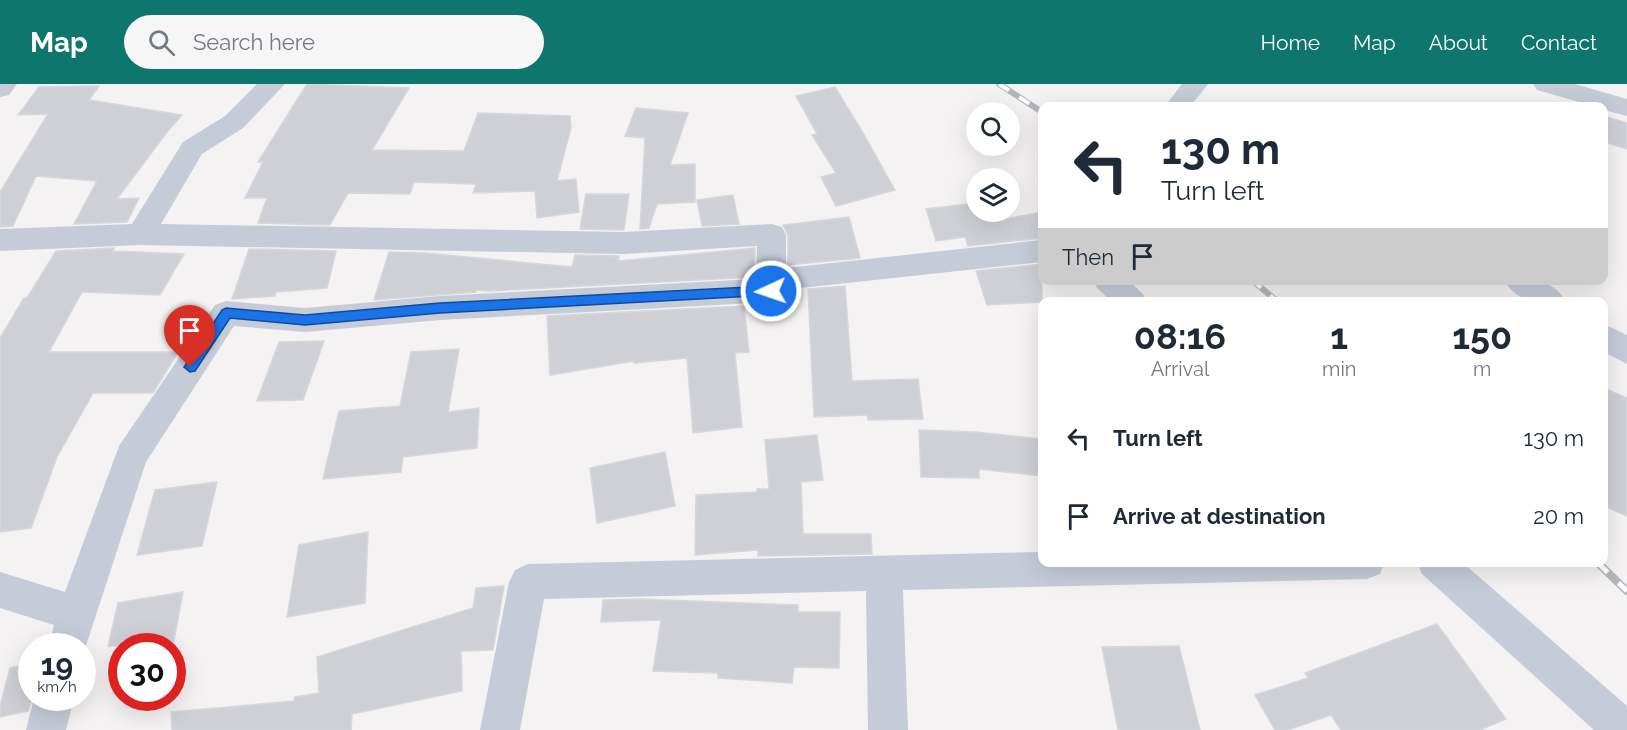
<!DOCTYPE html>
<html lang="en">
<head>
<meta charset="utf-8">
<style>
  :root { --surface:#fff; --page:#f6f6f7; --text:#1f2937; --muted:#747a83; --accent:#0f766e }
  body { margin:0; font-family:Raleway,sans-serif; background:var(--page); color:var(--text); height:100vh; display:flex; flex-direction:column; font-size:22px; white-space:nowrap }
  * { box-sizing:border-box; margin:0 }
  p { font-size:20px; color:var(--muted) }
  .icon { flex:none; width:33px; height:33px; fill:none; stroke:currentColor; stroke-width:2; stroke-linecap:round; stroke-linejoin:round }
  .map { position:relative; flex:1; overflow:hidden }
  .panel { position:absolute; left:1038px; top:213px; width:570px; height:270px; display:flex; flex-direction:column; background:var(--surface); border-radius:12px; box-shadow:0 6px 24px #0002 }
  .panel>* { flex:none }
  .top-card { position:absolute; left:1038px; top:18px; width:570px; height:183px; border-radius:12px; box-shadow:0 6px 24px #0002; background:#fff; color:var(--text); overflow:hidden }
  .fabs { position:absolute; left:966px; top:18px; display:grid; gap:12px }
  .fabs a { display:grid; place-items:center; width:54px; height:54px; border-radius:50%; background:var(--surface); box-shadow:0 6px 24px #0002; font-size:30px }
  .speed { position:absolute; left:18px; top:549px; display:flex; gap:12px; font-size:30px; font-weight:700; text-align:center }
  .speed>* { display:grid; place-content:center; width:78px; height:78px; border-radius:50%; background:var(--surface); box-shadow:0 6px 24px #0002; line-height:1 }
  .speed small { font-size:15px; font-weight:400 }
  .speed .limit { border:9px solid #d22; background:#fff; color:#111 }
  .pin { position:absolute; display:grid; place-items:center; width:51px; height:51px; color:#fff; margin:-62px -26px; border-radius:50% 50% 50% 0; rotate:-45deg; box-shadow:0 0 6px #0007 }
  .pin .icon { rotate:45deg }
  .me { position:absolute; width:66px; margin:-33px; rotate:267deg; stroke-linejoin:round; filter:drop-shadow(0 0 4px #0008) }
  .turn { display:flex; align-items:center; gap:21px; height:126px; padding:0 24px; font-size:27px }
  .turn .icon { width:78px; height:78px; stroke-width:2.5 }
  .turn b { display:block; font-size:42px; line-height:51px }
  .then { display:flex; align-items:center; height:57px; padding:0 24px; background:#0003; gap:12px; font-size:22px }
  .eta { display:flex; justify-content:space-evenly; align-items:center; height:102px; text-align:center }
  .eta b { font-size:36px; font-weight:700; line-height:42px }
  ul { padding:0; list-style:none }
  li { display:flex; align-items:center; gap:18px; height:78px; padding:0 24px }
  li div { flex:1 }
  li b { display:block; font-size:22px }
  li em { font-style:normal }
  header { display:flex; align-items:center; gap:36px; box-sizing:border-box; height:84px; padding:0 30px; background:var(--accent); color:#fff }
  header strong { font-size:28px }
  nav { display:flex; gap:33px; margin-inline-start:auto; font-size:21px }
  .search { width:420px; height:54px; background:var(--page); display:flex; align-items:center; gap:15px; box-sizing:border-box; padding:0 21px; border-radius:33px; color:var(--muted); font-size:22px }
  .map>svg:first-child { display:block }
  .building { fill:#ced0d6; stroke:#d6d7dd; stroke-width:1.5 }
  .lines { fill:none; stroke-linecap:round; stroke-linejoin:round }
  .street { fill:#c5ccd7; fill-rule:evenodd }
  .rail-far1-casing { stroke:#b4b6bc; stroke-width:6 }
  .rail-casing { stroke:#b4b6bc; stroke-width:8 }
  .rail-far1 { stroke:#fff; stroke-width:4; stroke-dasharray:12; stroke-linecap:butt }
  .rail { stroke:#fff; stroke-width:5; stroke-dasharray:15; stroke-linecap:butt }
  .route { fill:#1a73e8; stroke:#114b97; stroke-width:1.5 }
</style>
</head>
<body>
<header>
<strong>Map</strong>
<div class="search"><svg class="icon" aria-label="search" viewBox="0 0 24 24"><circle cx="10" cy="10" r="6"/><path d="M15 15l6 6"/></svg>Search here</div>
<nav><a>Home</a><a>Map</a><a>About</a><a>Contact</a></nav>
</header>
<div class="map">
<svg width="1627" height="646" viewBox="0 0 1627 646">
  <rect width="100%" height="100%" fill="#f4f2f2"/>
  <path class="building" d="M 307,0 L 409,4 L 372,66 L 464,67 L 478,29 L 570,32 L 571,44 L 557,97 L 576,95 L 579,128 L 537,134 L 535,107 L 473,109 L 476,100 L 414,98 L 410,110 L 348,109 L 330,141 L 258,139 L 267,114 L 245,114 L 263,78 L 258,78 Z
    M 99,2 L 89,16 L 182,31 L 167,48 L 117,115 L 139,114 L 127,138 L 74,140 L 97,97 L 36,92 L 13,142 L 0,143 L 0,108 L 48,30 L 18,31 L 39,3 Z
    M 835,3 L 863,49 L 895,106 L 836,122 L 821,93 L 836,89 L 812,51 L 817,50 L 796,12 Z
    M 636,24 L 688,29 L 670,81 L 695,80 L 695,118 L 657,120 L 649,144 L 640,145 L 645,54 L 625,52 Z
    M 1604,32 L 1627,39 L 1627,65 L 1604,58 Z
    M 586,110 L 629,110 L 624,146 L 580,145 Z
    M 733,111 L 739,140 L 702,142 L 697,116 Z
    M 976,119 L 976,128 L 997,128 L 1001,136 L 1042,128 L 1042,154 L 968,162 L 965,153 L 936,157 L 926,125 Z
    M 849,133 L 860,174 L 788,181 L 788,151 L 783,141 Z
    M 114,164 L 113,167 L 184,170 L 160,211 L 82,208 L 49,268 L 178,268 L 153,309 L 93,309 L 57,373 L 31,444 L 0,448 L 0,254 L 24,214 L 27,214 L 56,167 Z
    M 755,164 L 754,193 L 490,207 L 476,206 L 476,208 L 374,216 L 389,168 L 425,169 L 572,183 L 575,171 L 619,172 L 619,177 Z
    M 249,165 L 336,167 L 327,204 L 276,208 L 275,212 L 232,215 Z
    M 1042,180 L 1042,218 L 987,221 L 976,187 Z
    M 845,202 L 852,297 L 918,295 L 923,335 L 868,336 L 867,331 L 814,333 L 808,205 Z
    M 744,222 L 749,268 L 735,269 L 742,343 L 693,349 L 687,274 L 634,279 L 634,277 L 550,291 L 547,232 Z
    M 324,257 L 303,316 L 257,317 L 279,258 Z
    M 459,265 L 448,328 L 479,324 L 477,364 L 403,373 L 401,388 L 323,395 L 339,327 L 400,322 L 411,268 Z
    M 1604,304 L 1627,314 L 1627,432 L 1604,422 Z
    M 919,346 L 975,348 L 1042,355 L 1042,392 L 979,385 L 979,394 L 921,393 Z
    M 817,351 L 823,396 L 801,398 L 803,450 L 871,450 L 872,470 L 758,472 L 758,466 L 695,471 L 696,411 L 757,408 L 757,405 L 769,405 L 765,356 Z
    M 665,368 L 675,422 L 597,439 L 590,384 Z
    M 217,398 L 202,462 L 137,471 L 155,406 Z
    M 368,448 L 365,519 L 287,533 L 299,461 Z
    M 504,502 L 493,566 L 461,567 L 462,607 L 352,630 L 351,646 L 172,646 L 171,628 L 294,617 L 295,613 L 319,609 L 317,573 L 473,524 L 476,504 Z
    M 183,508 L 173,562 L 108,562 L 118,519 Z
    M 640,515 L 798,521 L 798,528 L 840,528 L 839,584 L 794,583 L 792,599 L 718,594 L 718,589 L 653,587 L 661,536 L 601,538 L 603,516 Z
    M 1437,540 L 1506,635 L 1480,646 L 1341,646 L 1331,631 L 1288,646 L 1275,646 L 1255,611 L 1308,594 L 1305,589 Z
    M 1179,562 L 1200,646 L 1118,646 L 1102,563 Z
    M 32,579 L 32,615 L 28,627 L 0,633 L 0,622 L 10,584 Z"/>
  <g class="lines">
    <path class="street" d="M 0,0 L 17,0 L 9,11 L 0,13 Z
      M 257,0 L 285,0 L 243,44 L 202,70 L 161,140 L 624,148 L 772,140 L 782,143 L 786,151 L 786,184 L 1042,156 L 1042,178 L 801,204 L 771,218 L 440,236 L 305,248 L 234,242 L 146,378 L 82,574 L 82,562 L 49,562 L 54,541 L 0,524 L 0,488 L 65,508 L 119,362 L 215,221 L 226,217 L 305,224 L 440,212 L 756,195 L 757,162 L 624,170 L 141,161 L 0,167 L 0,145 L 132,140 L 183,58 L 225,32 Z
      M 1182,0 L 1208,0 L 1191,22 L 1165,22 Z
      M 1533,0 L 1575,0 L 1627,15 L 1627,32 L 1604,26 L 1604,22 L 1593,22 L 1537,6 Z
      M 1093,196 L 1128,196 L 1143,210 L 1147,218 L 1112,218 L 1097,204 Z
      M 1504,196 C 1528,196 1553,193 1566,218 C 1542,218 1518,221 1504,196 Z
      M 1604,240 L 1627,251 L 1627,280 L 1604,268 Z
      M 1042,468 L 1042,478 L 1385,478 L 1380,490 L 1367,495 L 903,506 L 908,646 L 868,646 L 866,507 L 544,515 L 520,646 L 480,646 L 509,498 L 515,486 L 528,480 Z
      M 1417,478 L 1462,478 L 1627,622 L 1627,646 L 1594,646 L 1422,490 Z
      M 34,614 L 74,614 L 66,646 L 26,646 Z"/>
    <g class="rail-far1-casing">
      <path id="rail-far1" d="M 999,0 L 1042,28
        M 1252,196 L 1278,218"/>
    </g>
    <g class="rail-casing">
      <path id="rail" d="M 1597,478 L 1627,507"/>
    </g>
    <use href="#rail-far1" class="rail-far1"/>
    <use href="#rail" class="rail"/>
  </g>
  <path class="route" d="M 771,202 L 777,207 L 771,211 L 440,229 L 305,241 L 230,234 L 195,287 L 190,288 L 184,283 L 222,226 L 226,224 L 305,231 L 440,219 Z"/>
</svg>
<div class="fabs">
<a><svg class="icon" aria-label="search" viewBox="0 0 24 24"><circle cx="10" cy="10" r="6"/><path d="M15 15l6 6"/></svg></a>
<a><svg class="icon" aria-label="layers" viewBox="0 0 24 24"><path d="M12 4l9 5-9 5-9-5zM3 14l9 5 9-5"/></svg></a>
</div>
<div class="speed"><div>19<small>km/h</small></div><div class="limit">30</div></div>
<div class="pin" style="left:190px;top:283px;background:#d93025"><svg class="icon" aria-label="arrive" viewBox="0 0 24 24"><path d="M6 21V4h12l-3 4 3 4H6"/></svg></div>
<svg class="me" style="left:771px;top:207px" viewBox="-20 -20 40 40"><circle r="17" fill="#1a73e8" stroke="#fff" stroke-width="3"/><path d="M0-11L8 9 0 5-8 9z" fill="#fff"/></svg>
<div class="top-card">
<div class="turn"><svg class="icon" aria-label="left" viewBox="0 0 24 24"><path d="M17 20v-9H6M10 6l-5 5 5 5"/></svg><div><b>130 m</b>Turn left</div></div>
<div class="then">Then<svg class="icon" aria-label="arrive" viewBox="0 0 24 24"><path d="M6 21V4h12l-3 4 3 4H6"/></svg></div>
</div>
<section class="panel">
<div class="eta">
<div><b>08:16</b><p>Arrival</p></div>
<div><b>1</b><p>min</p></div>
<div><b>150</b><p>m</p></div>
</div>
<ul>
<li><svg class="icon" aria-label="left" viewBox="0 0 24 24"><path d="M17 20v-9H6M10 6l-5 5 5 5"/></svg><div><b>Turn left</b></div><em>130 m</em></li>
<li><svg class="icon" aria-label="arrive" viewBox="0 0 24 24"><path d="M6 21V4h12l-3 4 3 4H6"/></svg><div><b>Arrive at destination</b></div><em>20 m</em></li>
</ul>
</section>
</div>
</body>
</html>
